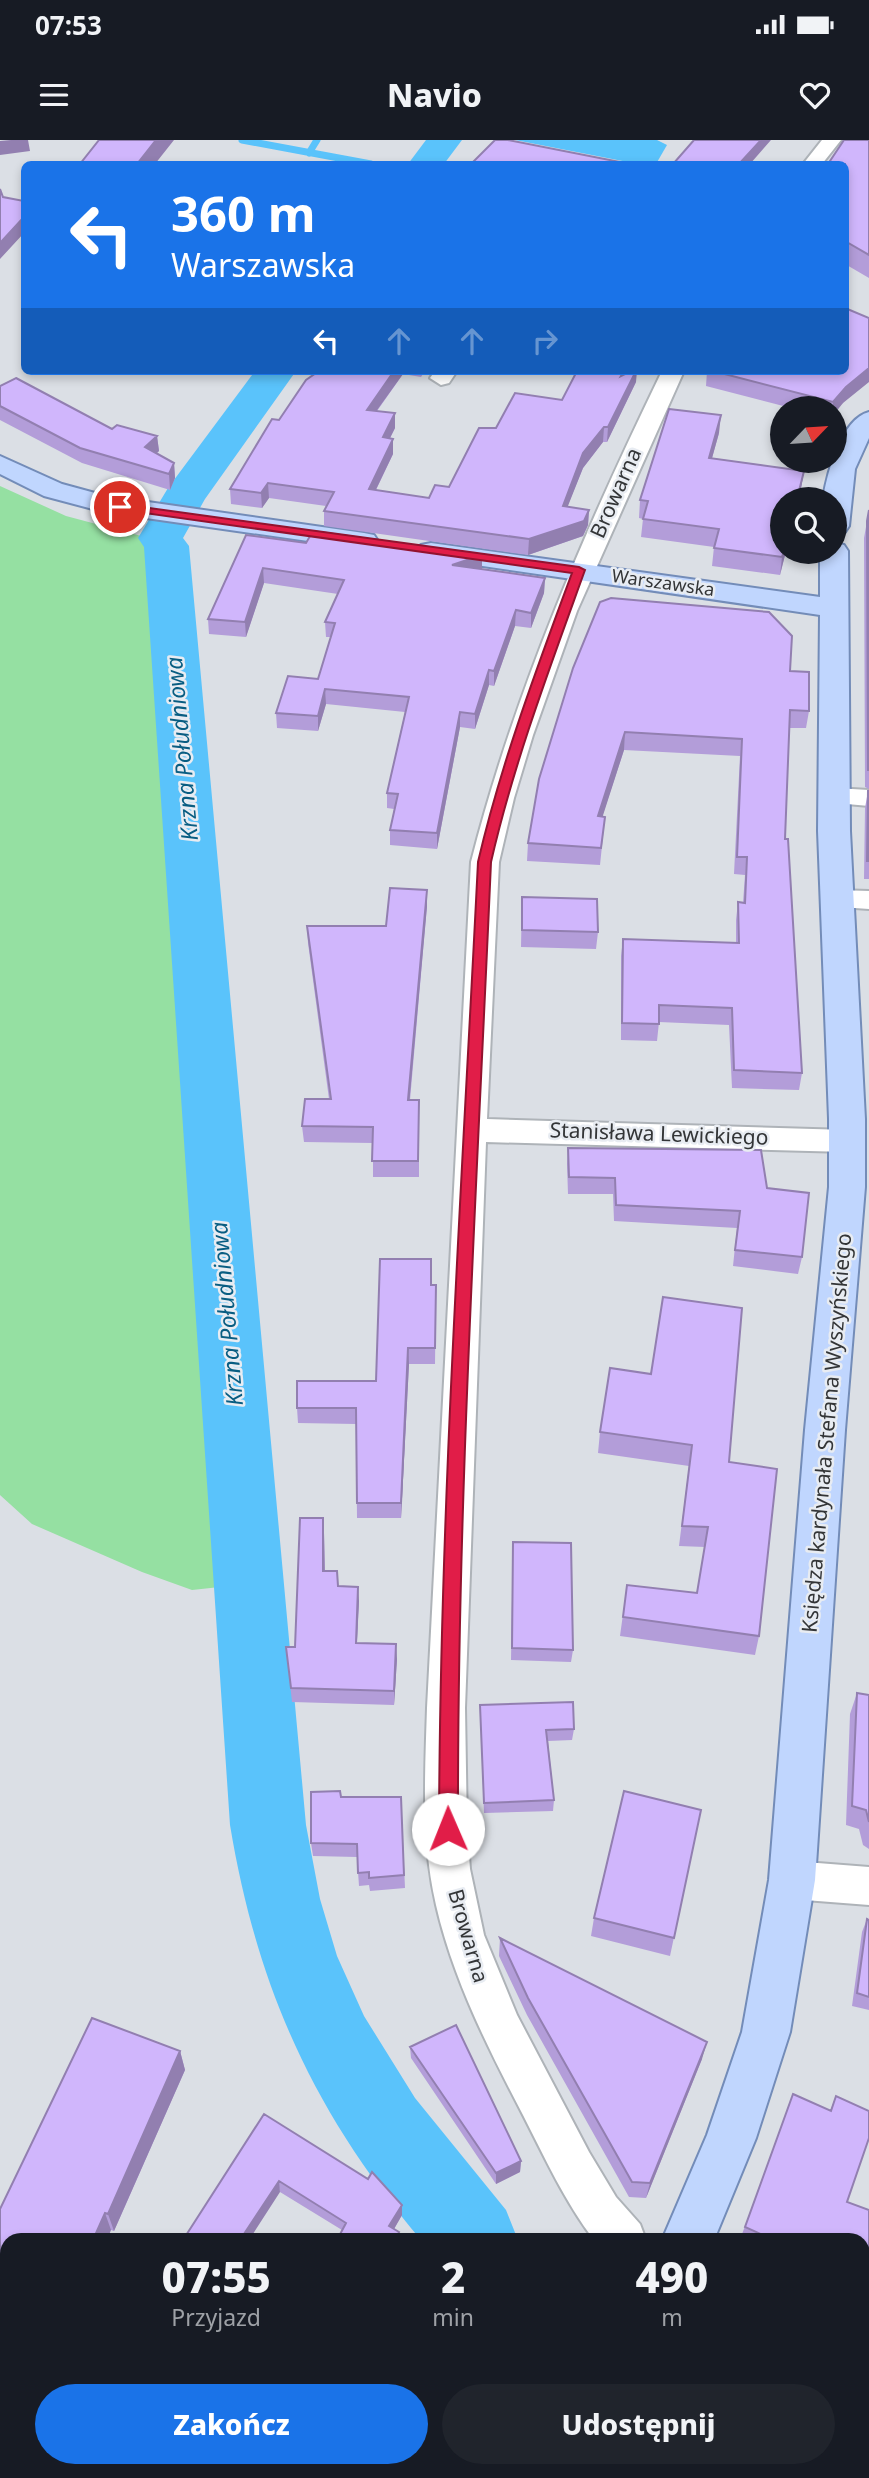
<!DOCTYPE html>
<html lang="pl">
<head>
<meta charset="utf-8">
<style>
  :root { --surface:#171b24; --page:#20242c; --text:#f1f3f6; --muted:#9ea1a6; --accent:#1a73e8 }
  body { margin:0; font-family:"Noto Sans",sans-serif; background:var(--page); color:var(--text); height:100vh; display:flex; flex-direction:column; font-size:26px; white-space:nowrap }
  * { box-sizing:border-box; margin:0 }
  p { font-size:23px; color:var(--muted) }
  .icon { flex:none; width:38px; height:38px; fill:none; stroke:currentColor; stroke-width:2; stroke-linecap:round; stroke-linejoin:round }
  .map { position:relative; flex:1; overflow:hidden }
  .sheet { position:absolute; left:0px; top:2093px; width:870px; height:245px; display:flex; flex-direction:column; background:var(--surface); border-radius:21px 21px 0 0; box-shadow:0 4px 10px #0003 }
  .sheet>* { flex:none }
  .hud { position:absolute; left:21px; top:21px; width:828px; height:214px; border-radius:10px; box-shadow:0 4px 10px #0003; background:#1a73e8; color:#fff; overflow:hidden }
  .needle { width:46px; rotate:65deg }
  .buttons { position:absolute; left:770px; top:256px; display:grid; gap:14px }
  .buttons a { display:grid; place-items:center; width:77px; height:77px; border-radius:50%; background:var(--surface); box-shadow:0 4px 10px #0003; font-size:35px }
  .pin { position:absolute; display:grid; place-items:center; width:60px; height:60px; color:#fff; margin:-30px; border:4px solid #fff; border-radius:50%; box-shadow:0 2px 7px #0007 }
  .me { position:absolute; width:77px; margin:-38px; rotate:359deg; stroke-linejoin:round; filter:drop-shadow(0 0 5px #0008) }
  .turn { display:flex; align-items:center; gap:24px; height:147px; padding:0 35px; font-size:32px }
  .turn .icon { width:91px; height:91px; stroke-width:2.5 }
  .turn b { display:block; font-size:49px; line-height:60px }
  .lanes { display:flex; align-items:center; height:66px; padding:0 35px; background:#0003; justify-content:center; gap:35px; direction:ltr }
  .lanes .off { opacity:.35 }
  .eta { display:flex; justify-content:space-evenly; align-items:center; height:119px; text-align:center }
  .eta b { font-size:42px; font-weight:800; line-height:49px }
  .button { display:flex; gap:14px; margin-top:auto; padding:14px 35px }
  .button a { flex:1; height:80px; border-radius:42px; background:var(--accent); color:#fff; font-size:28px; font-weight:800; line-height:80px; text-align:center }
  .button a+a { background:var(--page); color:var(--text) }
  .status { display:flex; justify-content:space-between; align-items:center; height:49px; padding:0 35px; background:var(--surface); direction:ltr }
  .status svg { height:19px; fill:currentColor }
  header { display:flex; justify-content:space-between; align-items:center; height:91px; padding:0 35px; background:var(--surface); font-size:32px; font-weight:800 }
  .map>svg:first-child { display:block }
  .green { fill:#95e0a2 }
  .water { fill:#5ac3fb }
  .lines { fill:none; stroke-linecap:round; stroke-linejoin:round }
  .stream { stroke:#5ac3fb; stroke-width:7 }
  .river { fill:#5ac3fb; fill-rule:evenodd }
  .minor-casing { stroke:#aeb3b8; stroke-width:4 }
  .major-casing { stroke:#738cb8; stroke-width:4 }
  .minor { fill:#fff; fill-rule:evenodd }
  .major { fill:#c0d6fe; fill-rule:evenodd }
  .wall { fill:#b39dd9 }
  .shaded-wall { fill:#927fb0 }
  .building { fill:#d0b6fc; stroke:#927fb0; stroke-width:2 }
  .route { fill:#e11d48; stroke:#92132f; stroke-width:2 }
  .labels { text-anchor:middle; stroke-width:5; stroke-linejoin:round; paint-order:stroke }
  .far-street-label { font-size:18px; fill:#333537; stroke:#e8ecf2 }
  .street-label { font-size:21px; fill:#333537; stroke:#e8ecf2 }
  .water-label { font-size:23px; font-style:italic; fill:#085d82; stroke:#e8ecf2 }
</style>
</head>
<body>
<div class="status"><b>07:53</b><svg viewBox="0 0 49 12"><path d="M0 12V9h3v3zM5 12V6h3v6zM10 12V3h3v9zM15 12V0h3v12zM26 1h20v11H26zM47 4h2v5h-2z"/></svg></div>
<header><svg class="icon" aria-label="menu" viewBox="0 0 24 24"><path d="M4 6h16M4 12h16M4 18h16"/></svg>Navio<svg class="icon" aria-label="heart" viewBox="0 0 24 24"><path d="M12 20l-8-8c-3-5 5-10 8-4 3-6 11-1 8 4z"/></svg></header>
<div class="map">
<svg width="869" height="2338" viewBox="0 0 869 2338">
  <rect width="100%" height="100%" fill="#dbdfe5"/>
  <path class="green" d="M 0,346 L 66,376 L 145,397 L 211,1169 L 229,1446 L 192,1450 L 142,1432 L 32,1384 L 0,1355 Z"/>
  <path class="water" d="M 515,0 L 657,0 L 667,5 L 656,24 L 638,24 Z"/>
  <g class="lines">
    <path class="stream" d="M 242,0 L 371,24
      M 309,13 L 317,0"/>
    <path class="river" d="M 426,0 L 462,0 L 444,24 L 408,24 Z
      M 255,231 L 296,231 L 205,359 L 183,398 L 189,406 L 306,1685 L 320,1759 L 337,1816 L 364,1876 L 415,1958 L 506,2070 L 518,2100 L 421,2100 C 314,1973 257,1848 230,1685 L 144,407 L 138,398 L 168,348 Z
      M 711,2331 L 810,2331 L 813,2338 L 714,2338 Z"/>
    <g class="minor-casing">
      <path id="minor" d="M 822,0 L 841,0 L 822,24 L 803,24 Z
        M 435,231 L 457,231 L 449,243 L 441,245 L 430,238 Z
        M 662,231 L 684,231 L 577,471 L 533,595 L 514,658 L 499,722 L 487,979 L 847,990 L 858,993 L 863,1001 L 858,1009 L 847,1012 L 486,1002 L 465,1568 L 467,1690 L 470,1729 L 484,1795 L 517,1875 L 589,2012 L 616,2057 L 640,2084 L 646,2100 L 594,2100 C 565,2062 545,2018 523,1975 C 488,1908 453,1839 436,1765 C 421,1701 425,1633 427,1568 L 471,722 C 515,550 585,390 662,231 Z
        M 835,648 L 869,650 L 869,666 L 825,662 L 822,656 L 825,650 Z
        M 836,750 L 869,751 L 869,769 L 826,766 L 822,759 L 826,752 Z
        M 792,1721 L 869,1727 L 869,1765 L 792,1759 L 778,1753 L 772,1740 L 778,1727 Z
        M 863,2170 L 869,2172 L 869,2218 L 863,2216 Z"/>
    </g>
    <g class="major-casing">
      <path id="major" d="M 869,272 L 869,298 L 855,329 L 849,386 L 845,392 L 835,394 L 835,359 L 823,359 C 827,334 841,279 869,272 Z
        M 0,316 L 62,344 L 106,356 L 364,393 L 374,395 L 378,401 L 374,407 L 364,409 L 104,372 L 44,356 L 0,334 Z
        M 431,403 L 820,457 L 820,411 L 835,411 L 835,403 L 844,405 L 848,411 L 850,691 L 865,979 L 865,1047 L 845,1290 L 815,1740 L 790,1892 L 756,1998 L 714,2100 L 662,2100 L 707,1995 L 742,1892 L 769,1740 L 805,1290 L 829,1047 L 829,979 L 818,691 L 820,475 L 421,417 L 417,411 L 421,405 Z
        M 521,2331 L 578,2331 L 575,2338 L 518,2338 Z"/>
    </g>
    <use href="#minor" class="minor"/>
    <use href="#major" class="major"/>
  </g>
  <path class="wall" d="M 869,0 L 869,138 L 845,124 L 845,24 Z
    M 319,231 L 425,231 L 421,237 L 403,234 L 377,271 L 395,288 L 390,298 L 393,299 L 393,314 L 376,350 L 429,358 L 449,347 L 496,288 L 562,260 L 636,242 L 607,302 L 603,302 L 583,328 L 567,367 L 589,370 L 588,385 L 583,396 L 528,415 L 324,386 L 324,371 L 326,366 L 269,358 L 262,368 L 231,364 L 230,349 L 279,280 Z
    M 707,231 L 845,231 L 843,263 L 835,268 L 791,268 L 706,246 Z
    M 0,246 L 112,289 L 157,296 L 159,311 L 157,313 L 174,323 L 175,338 L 170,350 L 82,323 L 0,280 Z
    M 719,293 L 712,318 L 804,331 L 799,359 L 782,359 L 786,411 L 780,435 L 712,426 L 714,407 L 641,397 L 643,379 L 639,378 L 640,360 Z
    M 869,370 L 869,649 L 865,647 L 864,398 Z
    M 246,395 L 306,403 L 482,415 L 482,429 L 545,438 L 544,453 L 531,488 L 515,486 L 494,546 L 489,545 L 475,589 L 460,587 L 437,709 L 390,705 L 390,690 L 394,669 L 387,668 L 387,653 L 405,572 L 326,564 L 318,591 L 277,588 L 276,573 L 318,539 L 331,497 L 326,497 L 325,482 L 338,454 L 264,443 L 246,497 L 209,494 L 208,479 Z
    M 573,528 L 790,531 L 809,571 L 806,588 L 789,588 L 785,699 L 802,933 L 799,950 L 732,948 L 729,885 L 659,882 L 657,901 L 621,900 L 621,816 L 623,799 L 736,803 L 736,780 L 738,762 L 743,763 L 745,735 L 734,734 L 740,616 L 624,610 L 602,677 L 605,677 L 600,725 L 527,721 L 528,703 Z
    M 868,651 L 869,651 L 869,739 L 864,739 L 865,668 Z
    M 522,757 L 598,792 L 596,809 L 521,807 Z
    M 427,766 L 410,960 L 419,960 L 419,1037 L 373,1037 L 373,1003 L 304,1002 L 302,986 L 329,959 L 308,803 L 307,786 L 386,786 Z
    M 568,1008 L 767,1048 L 802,1117 L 798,1134 L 733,1126 L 737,1088 L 614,1081 L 613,1054 L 568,1054 L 567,1024 Z
    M 431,1145 L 436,1145 L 435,1224 L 409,1224 L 401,1378 L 357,1378 L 356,1284 L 298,1283 L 297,1268 L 376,1241 Z
    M 610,1228 L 729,1322 L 759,1496 L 755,1515 L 620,1496 L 627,1445 L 697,1453 L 705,1407 L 679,1406 L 689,1326 L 598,1313 L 600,1292 Z
    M 324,1393 L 325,1431 L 338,1446 L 359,1461 L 357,1503 L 397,1519 L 394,1565 L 292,1562 L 286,1507 L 295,1507 Z
    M 513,1402 L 573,1510 L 571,1522 L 511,1520 Z
    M 857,1553 L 869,1555 L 869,1709 L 863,1705 L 859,1689 L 846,1685 L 850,1574 Z
    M 480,1565 L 574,1589 L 572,1600 L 548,1601 L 554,1660 L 553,1671 L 484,1673 Z
    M 341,1657 L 401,1657 L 405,1748 L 370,1751 L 369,1745 L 359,1746 L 357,1717 L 313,1716 L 311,1703 Z
    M 701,1670 L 670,1816 L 591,1796 L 594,1778 Z
    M 867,1779 L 869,1780 L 869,1870 L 852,1866 L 862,1792 Z
    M 500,1798 L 702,1919 L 646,2058 L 629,2057 L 527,1875 L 499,1816 Z
    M 410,1907 L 521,2021 L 520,2032 L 496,2044 L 411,1918 Z
    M 180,1911 L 185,1930 L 114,2091 L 111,2090 L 7,2100 L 7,2187 L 0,2184 L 0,2069 Z
    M 793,1954 L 830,1971 L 836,1956 L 847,2062 L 869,2070 L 869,2155 L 863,2152 L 863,2100 L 747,2100 L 741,2097 Z
    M 264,1974 L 402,2065 L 402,2075 L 394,2089 L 399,2092 L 399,2100 L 337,2100 L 342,2090 L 280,2052 Z
    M 131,2331 L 195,2331 L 192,2338 L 148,2338 Z"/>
  <path class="shaded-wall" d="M 11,0 L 28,0 L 30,11 L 0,15 L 0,1 Z
    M 156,0 L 174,0 L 155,24 L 137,24 Z
    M 761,0 L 771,0 L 750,24 L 739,24 Z
    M 24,77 L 24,93 L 0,119 L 0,103 Z
    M 869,228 L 869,242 L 843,263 L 835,273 L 835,268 L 833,268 L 833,262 L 846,247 Z
    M 394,231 L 403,231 L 403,234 L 367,284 L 367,270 Z
    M 636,231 L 637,231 L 636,242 L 607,302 L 608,287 Z
    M 395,273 L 395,288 L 383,312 L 383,297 Z
    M 721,275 L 719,293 L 707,336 L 709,318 Z
    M 604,287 L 603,302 L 583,328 L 562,381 L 563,366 L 583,313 Z
    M 157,296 L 159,311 L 146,322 L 145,307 Z
    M 393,299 L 393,314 L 369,364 L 369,349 Z
    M 174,323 L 175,338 L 170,350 L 169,334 Z
    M 804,331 L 799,359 L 797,359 Z
    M 268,343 L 269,358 L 262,368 L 261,353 Z
    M 589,370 L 588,385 L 583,396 L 528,415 L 529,399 Z
    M 784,411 L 786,411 L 780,435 L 782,417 Z
    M 482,415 L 482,430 L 452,425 Z
    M 263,428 L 264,443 L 246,497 L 245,482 Z
    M 545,438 L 544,453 L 531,488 L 531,473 Z
    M 516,470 L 515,486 L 494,546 L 494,531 Z
    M 489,530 L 489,545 L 475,589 L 475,574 Z
    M 325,549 L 326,564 L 318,591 L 318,576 Z
    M 460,572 L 460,587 L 437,709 L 437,693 Z
    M 625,592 L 624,610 L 597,694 L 598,676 Z
    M 427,750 L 427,766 L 408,976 L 408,960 Z
    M 408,1208 L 409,1224 L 401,1378 L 401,1363 Z
    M 323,1378 L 324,1393 L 325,1446 L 323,1431 Z
    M 358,1447 L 359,1461 L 356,1518 L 356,1503 Z
    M 396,1504 L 397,1519 L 394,1565 L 394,1551 Z
    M 707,1902 L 702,1919 L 646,2058 L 650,2043 Z
    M 180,1911 L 185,1930 L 114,2091 L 108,2074 Z
    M 521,2021 L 520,2032 L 496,2044 L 496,2033 Z
    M 279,2041 L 280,2052 L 249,2100 L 240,2100 Z
    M 402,2065 L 402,2075 L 390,2096 L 389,2086 Z
    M 105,2073 L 111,2090 L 107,2100 L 93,2100 Z
    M 399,2092 L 399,2100 L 394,2100 Z
    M 189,2331 L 195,2331 L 192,2338 L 187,2338 Z
    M 419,2331 L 424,2331 L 420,2338 L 414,2338 Z"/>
  <path class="building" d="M 99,0 L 156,0 L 137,24 L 80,24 Z
    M 495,0 L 508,0 L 630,24 L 471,24 Z
    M 694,0 L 761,0 L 739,24 L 673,24 Z
    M 844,0 L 869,0 L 869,115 L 845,101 L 845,24 L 828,24 Z
    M 0,49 L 3,57 L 24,61 L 24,77 L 0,103 Z
    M 845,168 L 869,178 L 869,228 L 846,247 L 833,262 L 713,231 L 845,231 Z
    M 319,231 L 394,231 L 367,270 L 395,273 L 383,297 L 393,299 L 369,349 L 429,358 L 435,345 L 449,347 L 479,288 L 496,288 L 515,253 L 562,260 L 577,231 L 624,231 L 621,236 L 631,231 L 636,231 L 608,287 L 604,287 L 583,313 L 563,366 L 589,370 L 584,381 L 529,399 L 324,371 L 334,352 L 268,343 L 261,353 L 230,349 L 272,279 L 279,280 L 306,240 Z
    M 16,238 L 112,289 L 117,285 L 157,296 L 145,307 L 174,323 L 169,334 L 80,308 L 0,266 L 0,246 Z
    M 669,269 L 721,275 L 709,318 L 804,331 L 797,359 L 782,359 L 782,411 L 784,411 L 782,417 L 714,408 L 719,389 L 643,379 L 648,361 L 640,360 Z
    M 869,370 L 869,630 L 868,630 L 867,381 Z
    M 313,391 L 482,415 L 452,425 L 545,438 L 531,473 L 516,470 L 494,531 L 489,530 L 475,574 L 460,572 L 437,693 L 390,690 L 398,654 L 387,653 L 409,557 L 325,549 L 318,576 L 276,573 L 288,536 L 318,539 L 335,483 L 325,482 L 344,440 L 263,428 L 245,482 L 208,479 L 246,395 L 306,403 Z
    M 611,458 L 769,472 L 792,496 L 790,531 L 809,532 L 809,571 L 790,570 L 785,699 L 788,699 L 802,933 L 734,930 L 732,868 L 659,865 L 659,884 L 622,883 L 623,799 L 739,803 L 738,762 L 745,763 L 747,717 L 737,717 L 742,599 L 625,592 L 598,676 L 605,677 L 601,708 L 528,703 L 539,639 L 573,528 L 600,462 Z
    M 868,651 L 869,651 L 869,721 L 867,721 Z
    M 390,748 L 427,750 L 408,960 L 419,960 L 418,1021 L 372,1021 L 373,987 L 302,986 L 305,959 L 331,959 L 307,786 L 386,786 Z
    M 522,757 L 597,759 L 598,792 L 522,790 Z
    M 568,1008 L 761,1010 L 767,1048 L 809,1053 L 802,1117 L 735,1110 L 740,1071 L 616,1065 L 615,1038 L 569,1037 Z
    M 380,1119 L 431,1119 L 431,1145 L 436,1145 L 435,1208 L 408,1208 L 401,1363 L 357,1363 L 356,1268 L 297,1268 L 297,1241 L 376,1241 Z
    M 663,1157 L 742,1168 L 729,1322 L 777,1329 L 759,1496 L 623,1477 L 627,1445 L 697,1453 L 708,1387 L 682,1386 L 692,1305 L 600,1292 L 610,1228 L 651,1234 Z
    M 300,1378 L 323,1378 L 323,1431 L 337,1431 L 338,1446 L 358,1447 L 356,1503 L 396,1504 L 394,1551 L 291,1548 L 286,1507 L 295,1507 Z
    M 513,1402 L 571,1403 L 573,1510 L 512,1508 Z
    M 857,1553 L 869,1555 L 869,1682 L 866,1670 L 852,1666 Z
    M 573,1562 L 574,1589 L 546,1590 L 554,1660 L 484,1663 L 480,1565 Z
    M 340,1651 L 341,1657 L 401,1657 L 404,1735 L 369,1738 L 369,1732 L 358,1733 L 357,1704 L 311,1703 L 311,1652 Z
    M 624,1651 L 701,1670 L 674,1798 L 594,1778 Z
    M 867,1779 L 869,1780 L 869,1857 L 857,1853 Z
    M 500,1798 L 707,1902 L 650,2043 L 632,2042 L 528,1858 Z
    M 92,1878 L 180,1911 L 108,2074 L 105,2073 L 93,2100 L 7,2100 L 7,2175 L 0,2172 L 0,2069 Z
    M 456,1885 L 521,2021 L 496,2033 L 410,1907 Z
    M 793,1954 L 831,1971 L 836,1956 L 869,1971 L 869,1998 L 847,2062 L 869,2070 L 869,2143 L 863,2140 L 863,2100 L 774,2100 L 745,2087 Z
    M 264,1974 L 368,2039 L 372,2032 L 402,2065 L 389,2086 L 399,2092 L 394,2100 L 337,2100 L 346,2083 L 279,2041 L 240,2100 L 183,2100 Z
    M 863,2235 L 869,2238 L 863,2259 Z
    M 146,2331 L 189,2331 L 187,2338 L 164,2338 Z
    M 272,2331 L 419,2331 L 414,2338 L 267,2338 Z"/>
  <path class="route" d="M 120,364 L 579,427 L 585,430 C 550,527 514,622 491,722 C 477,1044 457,1367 458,1689 L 455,1696 L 448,1698 L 441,1696 L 439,1689 C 440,1367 462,1044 478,722 C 501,623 537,528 572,433 L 116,369 L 116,365 Z"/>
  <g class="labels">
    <g class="far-street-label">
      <text transform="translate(663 443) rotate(8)" y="6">Warszawska</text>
    </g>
    <g class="street-label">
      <text transform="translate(616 353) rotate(-66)" y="7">Browarna</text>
      <text transform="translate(659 994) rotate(2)" y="7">Stanisława Lewickiego</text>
      <text transform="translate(827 1293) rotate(-85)" y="7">Księdza kardynała Stefana Wyszyńskiego</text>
      <text transform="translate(468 1796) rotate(74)" y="7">Browarna</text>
    </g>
    <g class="water-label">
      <text transform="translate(182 609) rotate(-95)" y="8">Krzna Południowa</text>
      <text transform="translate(227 1174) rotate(-95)" y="8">Krzna Południowa</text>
    </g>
  </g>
</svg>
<div class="buttons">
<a><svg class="needle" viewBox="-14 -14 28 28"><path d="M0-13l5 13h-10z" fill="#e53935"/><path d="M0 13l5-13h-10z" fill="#9ea1a6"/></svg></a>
<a><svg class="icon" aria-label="search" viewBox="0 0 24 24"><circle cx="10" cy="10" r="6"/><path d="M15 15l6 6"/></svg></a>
</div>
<div class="pin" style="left:120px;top:367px;background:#d93025"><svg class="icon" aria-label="arrive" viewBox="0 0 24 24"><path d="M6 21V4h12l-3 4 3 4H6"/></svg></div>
<svg class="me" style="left:448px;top:1689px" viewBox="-20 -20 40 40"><circle r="19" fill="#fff"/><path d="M0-13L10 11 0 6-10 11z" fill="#e11d48"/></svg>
<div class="hud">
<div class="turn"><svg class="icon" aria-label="left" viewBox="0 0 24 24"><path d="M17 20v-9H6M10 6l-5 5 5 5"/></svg><div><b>360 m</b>Warszawska</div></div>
<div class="lanes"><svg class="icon" aria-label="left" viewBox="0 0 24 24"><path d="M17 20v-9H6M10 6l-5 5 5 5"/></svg><svg class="icon off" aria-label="ahead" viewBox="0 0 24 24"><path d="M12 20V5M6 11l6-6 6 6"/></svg><svg class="icon off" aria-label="ahead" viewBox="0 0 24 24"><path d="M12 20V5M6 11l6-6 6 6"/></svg><svg class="icon off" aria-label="right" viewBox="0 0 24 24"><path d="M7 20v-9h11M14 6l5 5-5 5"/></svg></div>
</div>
<section class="sheet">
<div class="eta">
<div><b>07:55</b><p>Przyjazd</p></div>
<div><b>2</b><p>min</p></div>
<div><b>490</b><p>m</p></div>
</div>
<div class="button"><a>Zakończ</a><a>Udostępnij</a></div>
</section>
</div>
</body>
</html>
